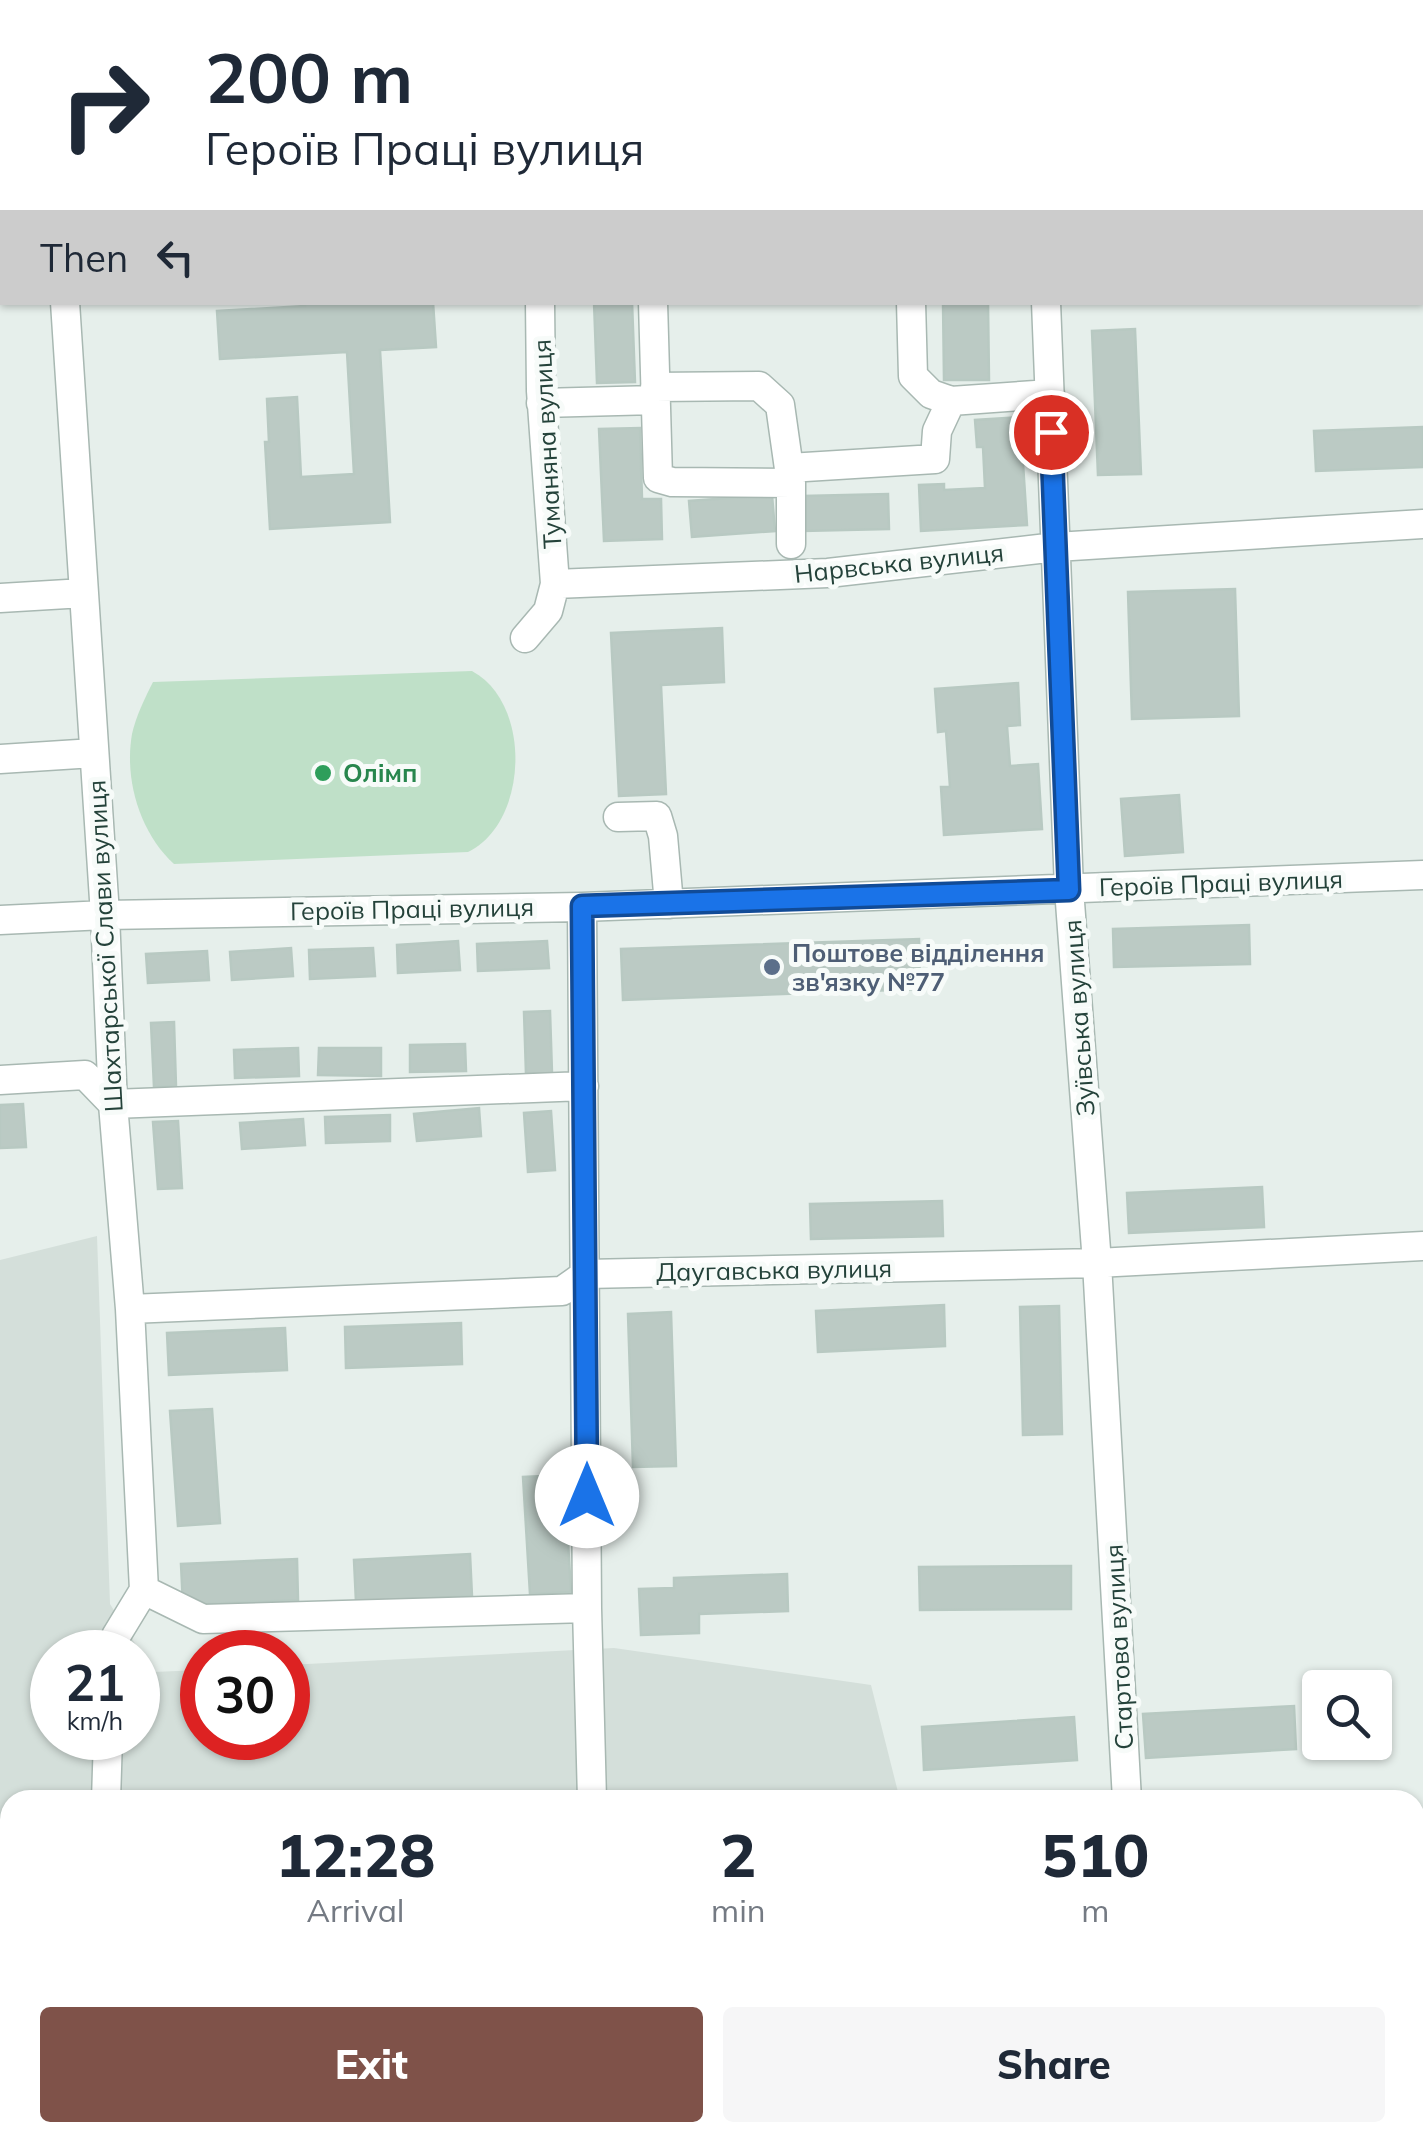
<!DOCTYPE html>
<html lang="en">
<head>
<meta charset="utf-8">
<style>
  :root { --surface:#fff; --page:#f6f6f7; --text:#1f2937; --muted:#747a83; --accent:#7f5249 }
  body { margin:0; font-family:Mulish,sans-serif; background:var(--page); color:var(--text); height:100vh; display:flex; flex-direction:column; font-size:38px; white-space:nowrap }
  * { box-sizing:border-box; margin:0 }
  p { font-size:32px; color:var(--muted) }
  .icon { flex:none; width:55px; height:55px; fill:none; stroke:currentColor; stroke-width:2; stroke-linecap:round; stroke-linejoin:round }
  .map { position:relative; flex:1; overflow:hidden }
  .drawer { position:absolute; left:0px; top:1790px; width:1425px; height:352px; display:flex; flex-direction:column; background:var(--surface); border-radius:30px 30px 0 0; box-shadow:0 2px 8px #0004 }
  .drawer>* { flex:none }
  .guide { position:absolute; left:0px; top:0px; width:1425px; height:305px; box-shadow:0 2px 8px #0004; background:#fff; color:var(--text); overflow:hidden }
  .fabs { position:absolute; left:1302px; top:1670px; display:grid; gap:20px }
  .fabs a { display:grid; place-items:center; width:90px; height:90px; border-radius:10px; background:var(--surface); box-shadow:0 2px 8px #0004; font-size:50px }
  .speed { position:absolute; left:30px; top:1630px; display:flex; gap:20px; font-size:50px; font-weight:700; text-align:center }
  .speed>* { display:grid; place-content:center; width:130px; height:130px; border-radius:50%; background:var(--surface); box-shadow:0 2px 8px #0004; line-height:1 }
  .speed small { font-size:25px; font-weight:400 }
  .speed .limit { border:15px solid #d22; background:#fff; color:#111 }
  .pin { position:absolute; display:grid; place-items:center; width:85px; height:85px; color:#fff; margin:-42px; border:5px solid #fff; border-radius:50%; box-shadow:0 2px 10px #0007 }
  .me { position:absolute; width:110px; margin:-55px; rotate:0deg; stroke-linejoin:round; filter:drop-shadow(0 0 8px #0008) }
  .turn { display:flex; align-items:center; gap:35px; height:210px; padding:0 40px; font-size:45px }
  .turn .icon { width:130px; height:130px; stroke-width:2.5 }
  .turn b { display:block; font-size:70px; line-height:85px }
  .then { display:flex; align-items:center; height:95px; padding:0 40px; background:#0003; gap:20px; font-size:38px }
  .eta { display:flex; justify-content:space-evenly; align-items:center; height:170px; text-align:center }
  .eta b { font-size:60px; font-weight:800; line-height:70px }
  .primary-button { display:flex; gap:20px; margin-top:auto; padding:20px 40px }
  .primary-button a { flex:1; height:115px; border-radius:10px; background:var(--accent); color:#fff; font-size:40px; font-weight:800; line-height:115px; text-align:center }
  .primary-button a+a { background:var(--page); color:var(--text) }
  .map>svg:first-child { display:block }
  .built { fill:#d4dfda; fill-rule:evenodd }
  .green { fill:#bfe0c8 }
  .building { fill:#bbcac4; stroke:#b8c9c2; stroke-width:2.5 }
  .lines { fill:none; stroke-linecap:round; stroke-linejoin:round }
  .minor-casing { stroke:#a8b8b2; stroke-width:31 }
  .minor { stroke:#fff; stroke-width:28 }
  .rail { stroke:#5f7d75; stroke-width:6; stroke-dasharray:20 10; stroke-linecap:butt }
  .route-casing { stroke:#114b97; stroke-width:25 }
  .route { stroke:#1a73e8; stroke-width:18 }
  .leisure-dot { fill:#2e9e5b; stroke:#f7fbf9; stroke-width:4 }
  .service-dot { fill:#5c6f8a; stroke:#f7fbf9; stroke-width:4 }
  .labels { text-anchor:middle; stroke-width:10; stroke-linejoin:round; paint-order:stroke }
  .street-label { font-size:25px; fill:#24423a; stroke:#f7fbf9 }
  .leisure-label { font-size:25px; font-weight:bold; fill:#27864d; stroke:#f7fbf9; text-anchor:start }
  .service-label { font-size:25px; font-weight:bold; fill:#4e5e75; stroke:#f7fbf9; text-anchor:start }
</style>
</head>
<body>
<div class="map">
<svg width="1423" height="2141" viewBox="0 0 1423 2141">
  <rect width="100%" height="100%" fill="#e6efeb"/>
  <path class="built" d="M 97,1236 L 110,1604 L 153,1672 L 202,1670 L 202,1738 L 288,1738 L 288,1665 L 614,1648 L 871,1685 L 900,1800 L 10,1800 L 10,1838 L 0,1837 L 0,1260 ZM 52,1652 L 138,1652 L 138,1738 L 52,1738 Z"/>
  <path class="green" d="M 472,671 C 532,703 529,822 468,852 L 174,864 C 140,833 124,780 132,734 C 136,716 145,698 153,682 Z"/>
  <path class="building" d="M 304,302 L 433,302 L 436,347 L 380,350 L 390,522 L 270,529 L 265,442 L 269,442 L 267,399 L 297,397 L 301,477 L 354,474 L 347,352 L 220,359 L 217,311 L 305,306 Z
    M 594,302 L 632,302 L 635,382 L 597,383 Z
    M 943,302 L 988,302 L 989,380 L 944,380 Z
    M 1135,329 L 1141,474 L 1098,475 L 1092,331 Z
    M 1020,417 L 1027,525 L 921,531 L 919,485 L 944,484 L 944,490 L 985,488 L 983,447 L 977,447 L 975,420 Z
    M 1423,427 L 1423,467 L 1316,471 L 1314,431 Z
    M 640,428 L 642,499 L 661,499 L 662,539 L 604,541 L 599,429 Z
    M 888,494 L 889,529 L 803,531 L 803,496 Z
    M 772,495 L 775,531 L 692,537 L 689,501 Z
    M 1235,589 L 1239,716 L 1132,719 L 1128,592 Z
    M 722,628 L 724,682 L 661,685 L 666,794 L 619,796 L 611,633 Z
    M 1018,683 L 1020,725 L 1007,726 L 1010,766 L 1038,764 L 1042,829 L 944,835 L 941,787 L 950,787 L 946,731 L 938,732 L 935,689 Z
    M 1179,795 L 1183,852 L 1125,856 L 1121,799 Z
    M 1249,925 L 1250,964 L 1114,967 L 1113,929 Z
    M 919,939 L 920,989 L 623,1000 L 621,949 Z
    M 458,941 L 460,970 L 398,973 L 397,945 Z
    M 547,941 L 549,968 L 478,971 L 477,944 Z
    M 291,948 L 293,976 L 232,980 L 230,952 Z
    M 373,948 L 375,976 L 310,979 L 309,950 Z
    M 207,951 L 209,980 L 148,983 L 146,954 Z
    M 550,1011 L 552,1073 L 526,1074 L 524,1012 Z
    M 174,1022 L 176,1086 L 154,1087 L 151,1023 Z
    M 465,1044 L 466,1071 L 410,1072 L 410,1045 Z
    M 298,1048 L 299,1076 L 235,1078 L 234,1050 Z
    M 319,1048 L 381,1048 L 381,1076 L 318,1075 Z
    M 23,1104 L 26,1147 L 0,1148 L 0,1105 Z
    M 479,1108 L 481,1136 L 417,1141 L 414,1114 Z
    M 551,1111 L 555,1170 L 528,1172 L 524,1113 Z
    M 390,1115 L 390,1141 L 326,1143 L 325,1117 Z
    M 303,1119 L 305,1145 L 242,1149 L 240,1123 Z
    M 178,1121 L 182,1188 L 158,1189 L 153,1122 Z
    M 1262,1187 L 1264,1227 L 1129,1233 L 1127,1193 Z
    M 942,1201 L 943,1236 L 811,1239 L 810,1204 Z
    M 944,1305 L 945,1346 L 818,1352 L 816,1311 Z
    M 1059,1306 L 1062,1434 L 1023,1435 L 1020,1307 Z
    M 671,1312 L 676,1466 L 633,1467 L 628,1314 Z
    M 461,1323 L 462,1364 L 346,1368 L 345,1327 Z
    M 285,1328 L 287,1370 L 169,1375 L 167,1333 Z
    M 212,1409 L 220,1523 L 178,1526 L 170,1411 Z
    M 564,1475 L 571,1592 L 530,1594 L 523,1477 Z
    M 470,1554 L 472,1596 L 356,1602 L 354,1560 Z
    M 297,1559 L 298,1600 L 183,1605 L 181,1564 Z
    M 1071,1566 L 1071,1609 L 920,1610 L 919,1567 Z
    M 787,1574 L 788,1611 L 699,1614 L 699,1633 L 641,1635 L 639,1589 L 674,1588 L 674,1578 Z
    M 1294,1706 L 1296,1749 L 1146,1758 L 1143,1714 Z
    M 1074,1717 L 1077,1760 L 924,1770 L 922,1727 Z
    M 10,2001 L 10,2030 L 0,2031 L 0,2002 Z
    M 10,2065 L 10,2099 L 1,2101 L 0,2067 Z
    M 10,2126 L 10,2132 L 32,2132 L 34,2141 L 7,2141 L 4,2127 Z"/>
  <g class="lines">
    <g class="minor-casing">
      <path id="minor" d="M 46,0 L 46,2
        M 533,0 L 533,2
        M 621,0 L 621,2
        M 1034,0 L 1034,2
        M 889,2 L 938,2
        M 1422,57 L 1423,57
        M 0,232 L 2,235
        M 65,302 L 105,915 L 113,1104 L 130,1309 L 144,1590
        M 653,302 L 658,478 L 672,482 L 791,483
        M 911,302 L 913,376 L 931,394 L 951,401 L 1050,394
        M 1046,302 L 1069,889 L 1097,1263 L 1127,1800
        M 655,387 L 759,386 L 780,405 L 791,483 L 791,544
        M 541,403 L 656,400
        M 789,468 L 935,459 L 937,431 L 951,401
        M 555,584 L 828,573 L 1056,547 L 1423,524
        M 0,598 L 84,593
        M 525,638 L 548,611 L 555,584 L 541,391 L 540,302
        M 0,759 L 94,753
        M 618,817 L 657,816 L 663,836 L 669,904
        M 582,907 L 587,1608 L 592,1800
        M 0,920 L 105,915 L 582,907 L 1423,875
        M 0,1080 L 85,1075 L 113,1104 L 584,1086
        M 130,1309 L 562,1291 L 586,1274 L 1097,1263 L 1423,1246
        M 144,1590 L 203,1619 L 587,1608
        M 114,1652 L 116,1636 L 144,1590
        M 106,1800 L 108,1738
        M 0,1969 L 10,1969
        M 575,2132 L 575,2141
        M 811,2132 L 811,2141"/>
    </g>
    <use href="#minor" class="minor"/>
    <path class="rail" d="M 0,1840 L 10,1841
      M 1241,2132 L 1253,2141"/>
  </g>
  <g class="lines">
    <g class="route-casing">
      <path id="route" d="M 587,1496 L 582,906 L 1069,890 L 1051,432"/>
    </g>
    <use href="#route" class="route"/>
  </g>
  <circle class="leisure-dot" cx="323" cy="773" r="10"/>
  <circle class="service-dot" cx="772" cy="967" r="10"/>
  <g class="labels">
    <g class="street-label">
      <text transform="translate(547 444) rotate(-93)" y="9">Туманяна вулиця</text>
      <text transform="translate(899 563) rotate(-6)" y="9">Нарвська вулиця</text>
      <text transform="translate(1221 883) rotate(-2)" y="9">Героїв Праці вулиця</text>
      <text transform="translate(412 909) rotate(-1)" y="9">Героїв Праці вулиця</text>
      <text transform="translate(105 946) rotate(-93)" y="9">Шахтарської Слави вулиця</text>
      <text transform="translate(1079 1018) rotate(-94)" y="9">Зуївська вулиця</text>
      <text transform="translate(774 1270) rotate(-1)" y="9">Даугавська вулиця</text>
      <text transform="translate(1119 1647) rotate(-93)" y="9">Стартова вулиця</text>
    </g>
    <g class="leisure-label">
      <text x="343" y="782">Олімп</text>
    </g>
    <g class="service-label">
      <text x="792" y="962">Поштове відділення<tspan x="792" dy="29">зв'язку №77</tspan></text>
    </g>
  </g>
</svg>
<div class="fabs">
<a><svg class="icon" aria-label="search" viewBox="0 0 24 24"><circle cx="10" cy="10" r="6"/><path d="M15 15l6 6"/></svg></a>
</div>
<div class="speed"><div>21<small>km/h</small></div><div class="limit">30</div></div>
<div class="pin" style="left:1051px;top:432px;background:#d93025"><svg class="icon" aria-label="arrive" viewBox="0 0 24 24"><path d="M6 21V4h12l-3 4 3 4H6"/></svg></div>
<svg class="me" style="left:587px;top:1496px" viewBox="-20 -20 40 40"><circle r="19" fill="#fff"/><path d="M0-13L10 11 0 6-10 11z" fill="#1a73e8"/></svg>
<div class="guide">
<div class="turn"><svg class="icon" aria-label="right" viewBox="0 0 24 24"><path d="M7 20v-9h11M14 6l5 5-5 5"/></svg><div><b>200 m</b>Героїв Праці вулиця</div></div>
<div class="then">Then<svg class="icon" aria-label="left" viewBox="0 0 24 24"><path d="M17 20v-9H6M10 6l-5 5 5 5"/></svg></div>
</div>
<section class="drawer">
<div class="eta">
<div><b>12:28</b><p>Arrival</p></div>
<div><b>2</b><p>min</p></div>
<div><b>510</b><p>m</p></div>
</div>
<div class="primary-button"><a>Exit</a><a>Share</a></div>
</section>
</div>
</body>
</html>
